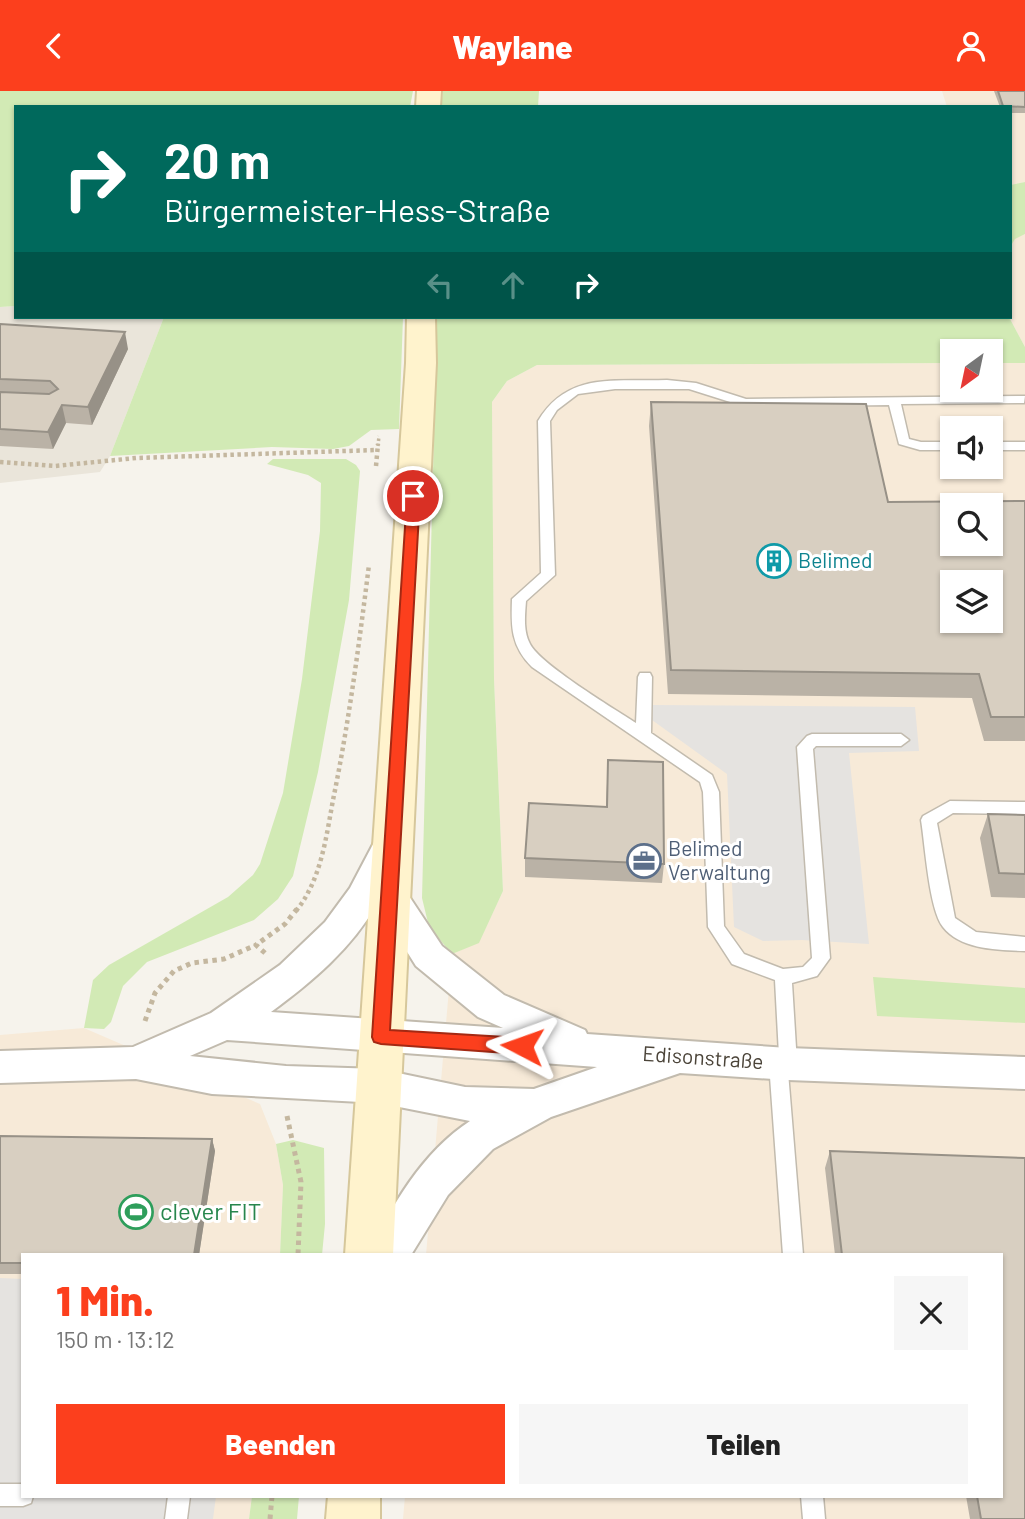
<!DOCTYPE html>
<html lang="de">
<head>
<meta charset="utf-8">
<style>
  :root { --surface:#fff; --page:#f6f6f6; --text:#222; --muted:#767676; --accent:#fc3f1d }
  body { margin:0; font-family:Barlow,sans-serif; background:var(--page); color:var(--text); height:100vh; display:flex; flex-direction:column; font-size:26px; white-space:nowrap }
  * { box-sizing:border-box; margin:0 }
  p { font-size:23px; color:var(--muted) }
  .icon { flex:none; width:38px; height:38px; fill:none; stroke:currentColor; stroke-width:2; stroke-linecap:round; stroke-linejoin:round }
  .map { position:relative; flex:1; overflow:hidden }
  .panel { position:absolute; left:21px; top:1162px; width:982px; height:245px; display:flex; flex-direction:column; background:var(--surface); border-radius:0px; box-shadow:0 2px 5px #0004 }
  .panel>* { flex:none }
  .banner { position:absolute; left:14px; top:14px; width:998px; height:214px; border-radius:0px; box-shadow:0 2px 5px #0004; background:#00695c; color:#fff; overflow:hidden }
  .needle { width:46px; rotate:213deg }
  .fabs { position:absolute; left:940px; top:248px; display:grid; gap:14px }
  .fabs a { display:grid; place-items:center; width:63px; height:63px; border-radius:0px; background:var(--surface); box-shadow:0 2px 5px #0004; font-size:35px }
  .pin { position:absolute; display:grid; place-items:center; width:60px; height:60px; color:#fff; margin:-30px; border:4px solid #fff; border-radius:50%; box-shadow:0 2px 7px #0007 }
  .me { position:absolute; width:77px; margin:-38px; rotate:274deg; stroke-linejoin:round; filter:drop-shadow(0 0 5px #0008) }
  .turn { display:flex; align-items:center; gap:24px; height:147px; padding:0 35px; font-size:32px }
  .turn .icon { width:91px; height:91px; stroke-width:2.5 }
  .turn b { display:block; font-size:49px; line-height:60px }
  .lanes { display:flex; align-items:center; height:66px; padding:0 35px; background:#0003; justify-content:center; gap:35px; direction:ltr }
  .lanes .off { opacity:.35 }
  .round { display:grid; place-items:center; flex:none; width:74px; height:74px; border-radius:0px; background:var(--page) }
  .overview { display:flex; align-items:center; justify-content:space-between; height:119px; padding:0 35px }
  h1 { font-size:42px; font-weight:800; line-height:52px; color:var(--accent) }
  .button { display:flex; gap:14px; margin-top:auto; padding:14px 35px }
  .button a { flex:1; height:80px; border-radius:0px; background:var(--accent); color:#fff; font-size:28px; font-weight:800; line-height:80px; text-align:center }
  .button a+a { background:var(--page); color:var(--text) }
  header { display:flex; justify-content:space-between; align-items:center; height:91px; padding:0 35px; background:var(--accent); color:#fff; font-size:32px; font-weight:800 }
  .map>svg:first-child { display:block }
  .residential { fill:#eae5da }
  .commercial { fill:#f7ead8; fill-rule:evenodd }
  .green { fill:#d2eab5 }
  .parking { fill:#e5e3e0 }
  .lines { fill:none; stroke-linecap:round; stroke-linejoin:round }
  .lane-casing { stroke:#c2bbae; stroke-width:3 }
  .street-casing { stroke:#c2bbae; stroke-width:4 }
  .secondary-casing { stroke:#d6c79b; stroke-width:4 }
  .path-far2 { stroke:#c4b79f; stroke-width:3.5; stroke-dasharray:2.5 2.5; stroke-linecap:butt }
  .path-far1 { stroke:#c4b79f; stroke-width:4.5; stroke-dasharray:3.5 3.5; stroke-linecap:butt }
  .path { stroke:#c4b79f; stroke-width:5; stroke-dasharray:4.5 4.5; stroke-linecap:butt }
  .lane { fill:#fff; fill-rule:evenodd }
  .street { fill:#fff; fill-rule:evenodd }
  .secondary { fill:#fff3cd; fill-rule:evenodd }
  .wall { fill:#bab2a6 }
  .shaded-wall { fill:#979187 }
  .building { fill:#d8cfc1; stroke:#979187; stroke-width:2; fill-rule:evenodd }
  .route { fill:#fc3f1d; stroke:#a42913; stroke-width:2 }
  .labels { text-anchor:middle; stroke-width:6; stroke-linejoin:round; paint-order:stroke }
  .culture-label { font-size:21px; fill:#0d838f; stroke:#fff; text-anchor:start }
  .service-label { font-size:21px; fill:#4e5e75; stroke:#fff; text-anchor:start }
  .street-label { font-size:21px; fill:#4b4439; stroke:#fff }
  .near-leisure-label { font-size:24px; fill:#27864d; stroke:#fff; text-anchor:start }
</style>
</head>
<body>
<header><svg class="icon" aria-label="back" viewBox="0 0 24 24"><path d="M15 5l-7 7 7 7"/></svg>Waylane<svg class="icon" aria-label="person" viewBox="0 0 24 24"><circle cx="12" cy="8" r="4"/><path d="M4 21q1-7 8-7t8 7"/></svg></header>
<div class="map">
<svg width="1025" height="1428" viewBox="0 0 1025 1428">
  <rect width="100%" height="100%" fill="#f6f3ec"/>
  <path class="residential" d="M 16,215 L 16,226 L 164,226 L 110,365 L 100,381 L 0,392 L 0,216 Z"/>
  <path class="commercial" d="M 942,0 L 1025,0 L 1025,91 L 1010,94 L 1010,16 L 947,16 Z
    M 1025,143 L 1025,256 L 1009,226 L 1010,156 L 1014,148 Z
    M 952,272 L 952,299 L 990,299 L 991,272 L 1025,272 L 1025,1428 L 403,1428 L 405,1405 L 1001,1405 L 1001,1164 L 426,1164 L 452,863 L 479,851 L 503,800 L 494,588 L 492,311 L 507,290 L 537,274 ZM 952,338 L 990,338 L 990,376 L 952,376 ZM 952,415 L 990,415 L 990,453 L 952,453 ZM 952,492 L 990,492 L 990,530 L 952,530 Z
    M 84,937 L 260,1013 L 276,1053 L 283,1094 L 280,1164 L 23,1164 L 23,1405 L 252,1405 L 249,1428 L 0,1428 L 0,944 Z"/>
  <path class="green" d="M 0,0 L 413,0 L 410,16 L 16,16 L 16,215 L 0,216 Z
    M 443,0 L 539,0 L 538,16 L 441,16 Z
    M 1025,91 L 1025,143 L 1015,148 L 1010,156 L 1010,94 Z
    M 164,226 L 403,226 L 399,338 L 371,339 L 349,355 L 333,358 L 272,356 L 110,365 Z
    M 437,226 L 1009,226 L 1025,256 L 1025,272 L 991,272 L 990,261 L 952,261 L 952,272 L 537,274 L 507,290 L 492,311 L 494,588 L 503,800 L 479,852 L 452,863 L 429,836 L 422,807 Z
    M 273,368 L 346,368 L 356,374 L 360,380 L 349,509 L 318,681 L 293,785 L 278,808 L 254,829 L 147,871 L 123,895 L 111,931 L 104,938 L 84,937 L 93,889 L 109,874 L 228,806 L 253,784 L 260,773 L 283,702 L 302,588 L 320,440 L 321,392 L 308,384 L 267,373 Z
    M 873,886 L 1025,897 L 1025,932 L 877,925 Z
    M 293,1049 L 324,1057 L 325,1133 L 322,1164 L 280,1164 L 283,1094 L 276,1053 Z
    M 252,1405 L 299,1405 L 297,1428 L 249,1428 Z"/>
  <path class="parking" d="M 653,614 L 915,616 L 919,660 L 849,662 L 869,853 L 802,849 L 763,850 L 734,836 L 727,683 L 652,629 Z
    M 0,1187 L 23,1188 L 23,1405 L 216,1405 L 213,1428 L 0,1428 Z"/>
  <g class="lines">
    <g class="lane-casing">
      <path id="lane" d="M 667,289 L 696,292 L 746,308 L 1025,305 L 1024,312 L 901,313 L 909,348 L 921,351 L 952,351 L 952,359 L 920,359 L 899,353 L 889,314 L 746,316 L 689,298 L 615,298 L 578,303 L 557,319 L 550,330 L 555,484 L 526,510 C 525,524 523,540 530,553 C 540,573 613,617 636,632 L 638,586 L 640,582 L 650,582 L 652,586 L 651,642 L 712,684 L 719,701 L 724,835 L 744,863 L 783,878 L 803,876 L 812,867 L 797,656 L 807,645 L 812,643 L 901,643 L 909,649 L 901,655 L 816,655 L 813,658 L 830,867 L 817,885 L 792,892 L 797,973 L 794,978 L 788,981 L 803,1164 L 783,1164 L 769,972 L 772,967 L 779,964 L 775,889 L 732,873 L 708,836 L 703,701 L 700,691 L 532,576 C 511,555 511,536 512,508 L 541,482 L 538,330 C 568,280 615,291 667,289 Z
        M 990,351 L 1025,351 L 1025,359 L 990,359 Z
        M 950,710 L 1025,711 L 1025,723 L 953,722 L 937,732 L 955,827 L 976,841 L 1025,846 L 1025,860 C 999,859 961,859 943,836 C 929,819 925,753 921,729 L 923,725 Z
        M 0,1393 L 23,1393 L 23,1405 L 33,1405 L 31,1412 L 23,1415 L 0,1415 Z
        M 168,1405 L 190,1405 L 187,1428 L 165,1428 Z
        M 801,1405 L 823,1405 L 825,1428 L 803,1428 Z"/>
    </g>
    <g class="street-casing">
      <path id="street" d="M 392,736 L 404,740 L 409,749 L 389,789 L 401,793 L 442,855 L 504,904 L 585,939 L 587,943 L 788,957 L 1025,966 L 1025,998 L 788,989 L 680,982 L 551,1026 L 493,1058 L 448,1104 L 411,1164 L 369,1164 C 391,1114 424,1060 470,1030 L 379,1012 L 212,1003 L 136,988 L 0,992 L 0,960 L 133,956 L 211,922 L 280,874 L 325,831 L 350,797 L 380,740 ZM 377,813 L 416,875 L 478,926 L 503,937 L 271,921 C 313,890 351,858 377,813 ZM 227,949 L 597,976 L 534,998 L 465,996 L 379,978 L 286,975 L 190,965 Z"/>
    </g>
    <g class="secondary-casing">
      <path id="secondary" d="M 417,0 L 441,0 L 440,16 L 416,16 Z
        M 407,226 L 435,226 L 436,272 L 393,1164 L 345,1164 L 406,272 Z
        M 328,1405 L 380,1405 L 380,1428 L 326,1428 Z"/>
    </g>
    <path class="path-far2" d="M 378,355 L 379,345"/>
    <path class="path-far1" d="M 0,371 L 55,375 L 136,367 L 376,359
      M 376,375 L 378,353
      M 296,820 C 321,789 326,747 333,709 C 349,631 359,553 369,474"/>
    <path class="path" d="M 265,862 L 256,854 L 285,833 L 297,818
      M 145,930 L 155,902 L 174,880 L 192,872 L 224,868 L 256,854
      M 287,1025 L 301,1091 L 298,1164
      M 270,1428 L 272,1405"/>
    <use href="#lane" class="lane"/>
    <use href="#street" class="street"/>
    <use href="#secondary" class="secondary"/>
  </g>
  <path class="wall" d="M 994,0 L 1025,0 L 1025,22 L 1010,22 L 1010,16 L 1000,16 Z
    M 0,233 L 128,258 L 92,334 L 66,332 L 53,358 L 0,355 Z
    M 651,311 L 888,411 L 1025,410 L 1025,650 L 984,650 L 972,607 L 668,603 L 649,335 Z
    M 608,669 L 664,773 L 662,792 L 525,786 L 525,767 L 606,716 Z
    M 988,723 L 1025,724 L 1025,807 L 991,806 L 980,747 Z
    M 0,1045 L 212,1048 L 215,1060 L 199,1164 L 23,1164 L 23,1183 L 0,1183 Z
    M 830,1060 L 1025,1067 L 1025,1428 L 970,1428 L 966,1405 L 1001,1405 L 1001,1164 L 835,1164 L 825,1077 Z"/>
  <path class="shaded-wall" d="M 125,241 L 128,258 L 92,334 L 88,316 Z
    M 62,314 L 66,332 L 53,358 L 48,341 Z
    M 212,1048 L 215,1060 L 199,1164 L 194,1164 Z"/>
  <path class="building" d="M 998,0 L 1025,0 L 1025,16 L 1003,15 Z
    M 0,233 L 125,241 L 88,316 L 62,314 L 48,341 L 0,338 L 0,301 L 49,303 L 58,298 L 50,290 L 0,288 Z
    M 651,311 L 866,313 L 888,411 L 1025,410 L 1025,626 L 991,626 L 979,583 L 671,579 ZM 952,415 L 990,415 L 990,453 L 952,453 ZM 952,492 L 990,492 L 990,530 L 952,530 Z
    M 608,669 L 663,671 L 664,773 L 525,767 L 529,712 L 607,716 Z
    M 988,723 L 1025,724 L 1025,783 L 999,782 Z
    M 0,1045 L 212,1048 L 194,1164 L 23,1164 L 23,1172 L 0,1172 Z
    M 830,1060 L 1025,1067 L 1025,1428 L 981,1428 L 977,1405 L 1001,1405 L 1001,1164 L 842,1164 Z"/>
  <path class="route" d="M 413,401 L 420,405 L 390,939 L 522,947 L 528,950 L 531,955 L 528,961 L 522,963 L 381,953 L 374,951 L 372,946 L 407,405 Z"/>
  <defs>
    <g id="building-ring" transform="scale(1.75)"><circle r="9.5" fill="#fff" stroke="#0f9aa8" stroke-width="1.5"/><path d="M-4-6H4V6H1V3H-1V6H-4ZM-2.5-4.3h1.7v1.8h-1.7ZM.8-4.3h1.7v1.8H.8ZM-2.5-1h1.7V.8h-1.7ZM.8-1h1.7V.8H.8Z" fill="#0f9aa8"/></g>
    <g id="office-ring" transform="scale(1.75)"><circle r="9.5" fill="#fff" stroke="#5c6f8a" stroke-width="1.5"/><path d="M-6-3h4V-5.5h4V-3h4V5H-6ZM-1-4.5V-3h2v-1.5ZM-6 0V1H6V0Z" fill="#5c6f8a"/></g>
    <g id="stadium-ring" transform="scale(1.75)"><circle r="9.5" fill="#fff" stroke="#2e9e5b" stroke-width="1.5"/><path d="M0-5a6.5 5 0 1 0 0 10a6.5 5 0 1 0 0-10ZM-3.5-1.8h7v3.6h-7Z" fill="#2e9e5b"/></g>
  </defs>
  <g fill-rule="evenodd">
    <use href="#building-ring" x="774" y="470"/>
    <use href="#office-ring" x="644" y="770"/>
    <use href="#stadium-ring" x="136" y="1121"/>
  </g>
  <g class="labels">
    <g class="culture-label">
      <text x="798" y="477">Belimed</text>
    </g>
    <g class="service-label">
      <text x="668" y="765">Belimed<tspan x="668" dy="24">Verwaltung</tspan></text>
    </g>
    <g class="street-label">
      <text transform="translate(703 967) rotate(4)" y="7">Edisonstraße</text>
    </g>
    <g class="near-leisure-label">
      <text x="160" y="1129">clever FIT</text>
    </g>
  </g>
</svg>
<div class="fabs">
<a><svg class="needle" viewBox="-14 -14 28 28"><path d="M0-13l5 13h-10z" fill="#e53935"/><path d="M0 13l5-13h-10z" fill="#767676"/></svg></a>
<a><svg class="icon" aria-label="sound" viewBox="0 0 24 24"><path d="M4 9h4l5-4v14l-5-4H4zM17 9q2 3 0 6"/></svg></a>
<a><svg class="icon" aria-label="search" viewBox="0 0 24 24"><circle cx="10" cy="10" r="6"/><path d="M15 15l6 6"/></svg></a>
<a><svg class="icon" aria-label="layers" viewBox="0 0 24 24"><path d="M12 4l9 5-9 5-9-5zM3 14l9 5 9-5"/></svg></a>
</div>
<div class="pin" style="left:413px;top:405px;background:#d93025"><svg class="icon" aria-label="arrive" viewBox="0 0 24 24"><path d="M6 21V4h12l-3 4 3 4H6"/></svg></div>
<svg class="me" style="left:522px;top:955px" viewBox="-20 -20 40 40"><path d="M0-17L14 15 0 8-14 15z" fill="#fc3f1d" stroke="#fff" stroke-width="4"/></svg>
<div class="banner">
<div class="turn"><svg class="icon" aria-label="right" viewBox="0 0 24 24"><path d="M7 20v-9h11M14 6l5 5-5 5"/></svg><div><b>20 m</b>Bürgermeister-Hess-Straße</div></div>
<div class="lanes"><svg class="icon off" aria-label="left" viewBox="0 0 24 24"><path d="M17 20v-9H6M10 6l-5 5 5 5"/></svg><svg class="icon off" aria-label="ahead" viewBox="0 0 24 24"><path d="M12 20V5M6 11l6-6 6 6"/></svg><svg class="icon" aria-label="right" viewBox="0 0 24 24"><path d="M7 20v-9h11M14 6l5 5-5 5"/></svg></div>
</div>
<section class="panel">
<div class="overview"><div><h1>1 Min.</h1><p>150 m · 13:12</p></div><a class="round"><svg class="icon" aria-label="close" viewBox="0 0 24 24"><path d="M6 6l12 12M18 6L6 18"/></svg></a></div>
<div class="button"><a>Beenden</a><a>Teilen</a></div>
</section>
</div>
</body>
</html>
